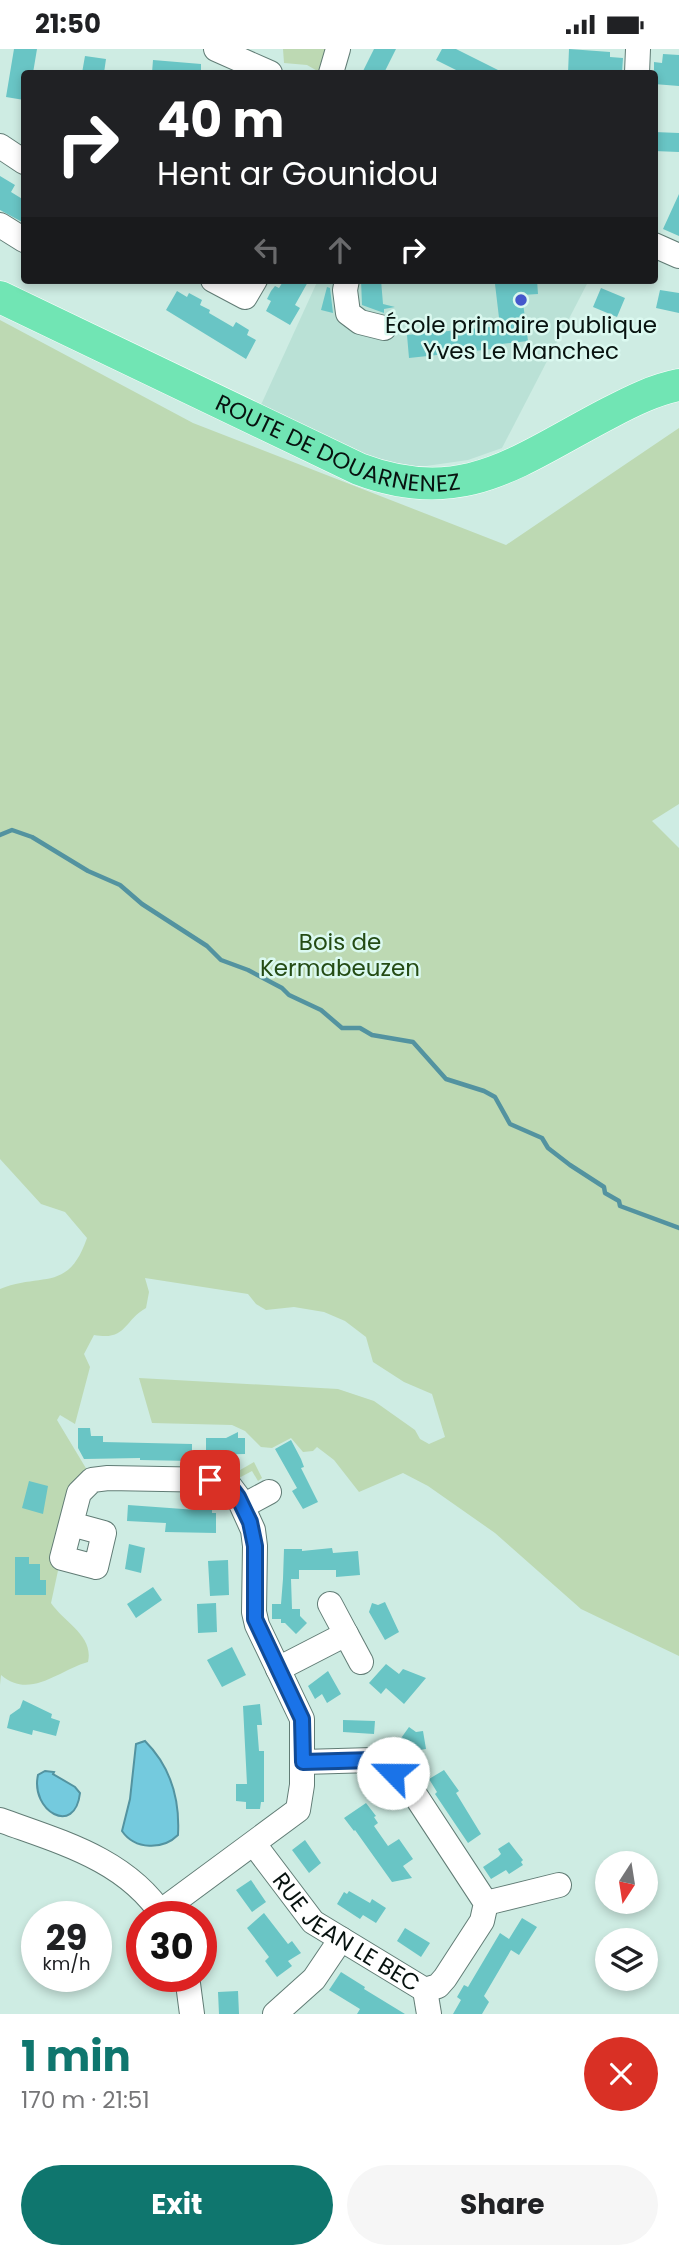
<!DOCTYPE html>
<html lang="en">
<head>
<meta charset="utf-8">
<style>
  :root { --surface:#fff; --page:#f6f6f6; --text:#202124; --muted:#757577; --accent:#0f766e }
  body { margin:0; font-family:Poppins,sans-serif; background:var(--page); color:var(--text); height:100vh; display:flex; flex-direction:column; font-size:26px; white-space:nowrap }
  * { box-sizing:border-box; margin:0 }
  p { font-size:23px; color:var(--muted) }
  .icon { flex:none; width:38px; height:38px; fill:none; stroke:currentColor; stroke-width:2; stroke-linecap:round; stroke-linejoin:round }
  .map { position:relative; height:1965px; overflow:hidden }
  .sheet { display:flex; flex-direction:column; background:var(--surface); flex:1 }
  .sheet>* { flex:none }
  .hud { position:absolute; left:21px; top:21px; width:637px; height:214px; border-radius:7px; box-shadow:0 4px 10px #0003; background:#202124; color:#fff; overflow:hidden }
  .needle { width:46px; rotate:192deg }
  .tools { position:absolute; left:595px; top:1802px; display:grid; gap:14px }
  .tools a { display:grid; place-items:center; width:63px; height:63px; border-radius:50%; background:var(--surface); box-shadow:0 4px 10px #0003; font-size:35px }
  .speed { position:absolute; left:21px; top:1852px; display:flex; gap:14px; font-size:35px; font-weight:700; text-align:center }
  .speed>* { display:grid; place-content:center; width:91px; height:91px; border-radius:50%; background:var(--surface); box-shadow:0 4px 10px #0003; line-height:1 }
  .speed small { font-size:18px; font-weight:400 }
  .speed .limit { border:10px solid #d22; background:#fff; color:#111 }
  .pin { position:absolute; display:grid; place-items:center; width:60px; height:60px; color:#fff; margin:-30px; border-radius:14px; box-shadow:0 4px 10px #0006 }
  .me { position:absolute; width:77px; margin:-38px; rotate:293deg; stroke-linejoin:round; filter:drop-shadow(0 0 5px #0008) }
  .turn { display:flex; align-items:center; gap:24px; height:147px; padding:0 21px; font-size:32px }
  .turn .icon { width:91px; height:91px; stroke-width:2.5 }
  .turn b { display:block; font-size:49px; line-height:60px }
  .lanes { display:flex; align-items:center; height:66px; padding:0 21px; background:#0003; justify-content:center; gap:35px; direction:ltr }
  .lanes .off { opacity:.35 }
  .round { display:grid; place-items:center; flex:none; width:74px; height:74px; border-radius:37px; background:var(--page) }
  .headline { display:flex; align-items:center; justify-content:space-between; height:119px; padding:0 21px }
  h1 { font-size:42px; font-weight:700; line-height:52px; color:var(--accent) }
  .primary-button { display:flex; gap:14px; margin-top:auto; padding:14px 21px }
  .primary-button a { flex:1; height:80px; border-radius:42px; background:var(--accent); color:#fff; font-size:28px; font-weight:700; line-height:80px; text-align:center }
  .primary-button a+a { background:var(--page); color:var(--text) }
  .status { display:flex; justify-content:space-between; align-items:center; height:49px; padding:0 35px; background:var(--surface); direction:ltr }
  .status svg { height:19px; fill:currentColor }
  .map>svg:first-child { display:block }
  .built { fill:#bae1d6 }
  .green { fill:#bdd9b3 }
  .water { fill:#74cade; stroke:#5393a0; stroke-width:2 }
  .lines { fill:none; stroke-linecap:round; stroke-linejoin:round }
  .stream { stroke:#5393a0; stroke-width:4.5 }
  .building { fill:#69c5c5 }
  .minor-casing { stroke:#617c75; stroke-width:26 }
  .major-casing { stroke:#fff; stroke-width:33 }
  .minor { stroke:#fff; stroke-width:24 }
  .major { stroke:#71e5b4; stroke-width:32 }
  .route-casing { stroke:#114b97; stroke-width:18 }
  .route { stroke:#1a73e8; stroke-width:12 }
  .poi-dot { fill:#4558cc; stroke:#dbf9f0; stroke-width:2.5 }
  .labels { text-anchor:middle; stroke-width:5; stroke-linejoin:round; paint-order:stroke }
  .poi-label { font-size:23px; fill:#07120f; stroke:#dbf9f0 }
  .street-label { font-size:23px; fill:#07120f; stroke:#dbf9f0 }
  .park-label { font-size:23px; fill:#244b14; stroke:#dbf9f0 }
</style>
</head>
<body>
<div class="status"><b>21:50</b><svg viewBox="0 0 49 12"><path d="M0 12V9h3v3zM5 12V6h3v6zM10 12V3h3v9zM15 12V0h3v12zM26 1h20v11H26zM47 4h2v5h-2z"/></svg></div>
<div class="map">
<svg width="679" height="1965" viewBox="0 0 679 1965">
  <rect width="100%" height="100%" fill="#ceece3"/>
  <path class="built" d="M 318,231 L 589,231 L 502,399 L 468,411 L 412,419 L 396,418 L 338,397 L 260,358 Z"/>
  <path class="green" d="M 283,0 L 326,0 L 321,24 L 307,16 L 284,14 Z
    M 0,271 L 193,374 L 506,496 L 679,379 L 679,755 L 652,772 L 679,799 L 679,1607 L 581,1560 L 495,1484 L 428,1437 L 403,1424 L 359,1443 L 334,1411 L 317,1398 L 313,1402 L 303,1403 L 291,1389 L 272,1399 L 261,1398 L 245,1382 L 232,1376 L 152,1374 L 139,1329 L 338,1340 L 374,1352 L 415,1381 L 420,1390 L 429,1395 L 445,1388 L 432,1345 L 404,1333 L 373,1313 L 366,1288 L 345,1272 L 324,1263 L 294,1258 L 266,1261 L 256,1255 L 248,1245 L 145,1229 L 149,1243 L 146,1259 C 123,1272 127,1292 94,1286 L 84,1305 L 90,1318 L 75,1375 L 60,1366 L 57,1371 L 90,1426 L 67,1480 L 51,1554 C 64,1573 94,1587 88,1613 C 59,1621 30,1651 1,1626 L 0,1636 L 0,1240 C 42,1223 68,1244 87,1189 L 65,1163 L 41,1155 L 0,1110 Z
    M 254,1413 L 262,1429 L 258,1432 L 252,1422 L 237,1430 L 215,1424 L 235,1424 Z"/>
  <path class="water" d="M 145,1692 C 171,1718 180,1750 178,1786 C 163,1801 135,1801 122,1782 L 130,1750 L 136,1695 Z
    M 45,1722 L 54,1723 L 53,1725 L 75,1738 L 80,1744 C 75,1788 30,1762 38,1726 Z"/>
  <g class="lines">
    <path class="stream" d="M 0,786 L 12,781 L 32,788 L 88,822 L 120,836 L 142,855 L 207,897 L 221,911 L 248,921 L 282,939 L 289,946 L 321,961 L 342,979 L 360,979 L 372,986 L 413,993 L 446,1030 L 484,1042 L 495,1048 L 510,1075 L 542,1089 L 548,1099 L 570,1116 L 604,1138 L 605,1144 L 619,1152 L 620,1157 L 679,1179"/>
  </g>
  <path class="building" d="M 14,0 L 37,0 L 33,24 L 24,24 L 24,51 L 6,48 Z
    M 374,0 L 396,0 L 384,24 L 362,24 Z
    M 442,0 L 456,0 L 504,24 L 462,24 L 436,11 Z
    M 569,0 L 610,3 L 610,8 L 623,9 L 622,24 L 568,24 Z
    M 663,5 L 679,6 L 679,37 L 654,35 L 654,13 L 662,14 Z
    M 85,7 L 106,10 L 104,24 L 82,24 Z
    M 153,11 L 201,15 L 201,24 L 152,24 Z
    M 654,83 L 679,84 L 679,103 L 654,102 Z
    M 0,127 L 15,136 L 11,143 L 24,151 L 24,174 L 0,161 Z
    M 679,145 L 679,187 L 663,180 Z
    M 284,231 L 309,231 L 295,256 L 300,259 L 290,276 L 266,262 L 271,252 L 267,250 L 271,242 L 275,237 L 279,239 Z
    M 361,231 L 381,231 L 383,255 L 395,258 L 384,260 L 384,264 L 362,256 Z
    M 503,231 L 537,231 L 538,245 L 522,246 L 528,292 L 501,295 L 502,299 L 409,309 L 407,286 L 500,277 L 495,235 L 503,234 Z
    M 327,238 L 330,239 L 333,264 L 321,261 Z
    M 601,239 L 625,249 L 617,268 L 593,258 Z
    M 660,241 L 679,244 L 679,264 L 656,259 Z
    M 177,242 L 187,248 L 189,244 L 202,251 L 200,256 L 210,261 L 209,264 L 233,278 L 236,273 L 249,281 L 247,286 L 256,291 L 246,310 L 166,261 Z
    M 78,1379 L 90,1379 L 91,1387 L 103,1387 L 103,1393 L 192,1395 L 192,1412 L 140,1411 L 140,1409 L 84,1410 L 78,1399 Z
    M 238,1383 L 238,1389 L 245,1389 L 245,1405 L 206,1406 L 206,1389 L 226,1389 Z
    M 291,1391 L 301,1410 L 304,1418 L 301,1419 L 318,1453 L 303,1460 L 292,1442 L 297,1439 L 275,1400 Z
    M 29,1432 L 48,1437 L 43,1465 L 22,1459 Z
    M 128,1456 L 197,1461 L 198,1456 L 212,1456 L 212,1464 L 216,1464 L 216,1484 L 165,1483 L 166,1474 L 127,1472 Z
    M 129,1495 L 145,1499 L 141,1524 L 125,1520 Z
    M 332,1499 L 333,1504 L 358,1502 L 360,1526 L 336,1528 L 336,1521 L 299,1521 L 299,1530 L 283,1530 L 284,1500 L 302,1500 L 302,1502 Z
    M 15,1508 L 29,1508 L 29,1515 L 40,1515 L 40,1531 L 46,1531 L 46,1546 L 15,1546 Z
    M 228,1511 L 229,1546 L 210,1547 L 208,1512 Z
    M 283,1530 L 291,1530 L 292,1560 L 300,1560 L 300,1567 L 307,1574 L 296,1585 L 285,1574 L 281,1574 L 281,1570 L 272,1570 L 272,1555 L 281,1555 Z
    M 153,1538 L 162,1551 L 136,1569 L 127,1555 Z
    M 385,1553 L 399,1583 L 385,1591 L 369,1563 L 372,1554 L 378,1556 Z
    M 216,1554 L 217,1583 L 198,1584 L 197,1555 Z
    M 232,1598 L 246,1626 L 222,1638 L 207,1611 Z
    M 386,1615 L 399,1625 L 403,1620 L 426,1629 L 404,1655 L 386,1639 L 381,1645 L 369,1634 Z
    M 328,1622 L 341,1645 L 327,1654 L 322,1645 L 315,1650 L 308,1637 Z
    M 23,1651 L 52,1665 L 51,1669 L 60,1672 L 56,1687 L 33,1681 L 32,1686 L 7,1679 L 10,1666 L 20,1659 Z
    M 260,1655 L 262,1676 L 257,1676 L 259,1702 L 264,1702 L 264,1753 L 261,1753 L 260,1760 L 246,1760 L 246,1753 L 236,1752 L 236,1735 L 247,1735 L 243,1657 Z
    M 343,1671 L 375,1672 L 374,1685 L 343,1683 Z
    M 409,1678 L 416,1683 L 423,1682 L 426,1700 L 412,1702 L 407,1709 L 394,1699 Z
    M 444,1721 L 459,1742 L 456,1744 L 481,1785 L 468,1794 L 435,1745 L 437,1743 L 429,1730 Z
    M 366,1754 L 376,1767 L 374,1768 L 378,1774 L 374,1777 L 388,1797 L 399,1790 L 413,1810 L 403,1817 L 412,1829 L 392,1833 L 355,1781 L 354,1782 L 344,1769 Z
    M 305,1791 L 321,1814 L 309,1824 L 292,1801 Z
    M 509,1793 L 523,1811 L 521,1813 L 523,1816 L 509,1825 L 506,1821 L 491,1830 L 483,1818 L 498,1808 L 501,1805 L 498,1800 Z
    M 251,1831 L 266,1853 L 252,1863 L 236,1841 Z
    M 349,1842 L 370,1854 L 372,1850 L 386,1859 L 376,1874 L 363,1866 L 360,1870 L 337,1855 L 344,1843 L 347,1845 Z
    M 264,1864 L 288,1895 L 292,1892 L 301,1904 L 288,1912 L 292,1917 L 277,1928 L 265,1912 L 269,1908 L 247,1879 Z
    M 522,1869 L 537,1878 L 519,1906 L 511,1901 L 484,1947 L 489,1953 L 482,1965 L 453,1965 L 461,1951 L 457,1948 L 464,1936 L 468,1938 L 500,1884 L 509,1890 Z
    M 405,1879 L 430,1894 L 421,1908 L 397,1892 Z
    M 341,1923 L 365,1938 L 364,1940 L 405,1965 L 357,1965 L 360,1960 L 329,1941 Z
    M 238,1942 L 239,1965 L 219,1965 L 218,1943 Z"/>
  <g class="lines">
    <g class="minor-casing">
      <g id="minor">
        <path d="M 216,0 L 270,24"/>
        <path d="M 331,24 L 338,0"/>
        <path d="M 637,24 L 638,0"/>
        <path d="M 0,97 L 24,113"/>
        <path d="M 0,176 L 24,191"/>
        <path d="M 654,196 L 679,207"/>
        <path d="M 213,231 L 245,248 L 255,231"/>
        <path d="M 347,231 L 345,241 L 348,264 L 360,273 L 384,279"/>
        <path d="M 243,1457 L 269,1443"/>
        <path d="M 71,1475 L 104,1484 L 96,1518 L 62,1509 L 79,1444 L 92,1431 L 108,1429 L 217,1431 L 229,1436 L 238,1448 L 253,1481 L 255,1497 L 254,1563 L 257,1576 L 302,1670 L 302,1736 L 298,1761 L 160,1863"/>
        <path d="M 346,1585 L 361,1613"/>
        <path d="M 278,1620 L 346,1585 L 330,1555"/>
        <path d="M 0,1771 C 60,1793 126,1810 163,1867"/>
        <path id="s1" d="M 254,1795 L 313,1873 L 425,1941 L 438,1937 L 445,1929 L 482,1872 L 486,1854 L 408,1735 L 373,1711 L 303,1713"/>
        <path d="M 486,1854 L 559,1836"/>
        <path d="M 187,1927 L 192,1965"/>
        <path d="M 425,1941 L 429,1965"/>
        <path d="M 275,1965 L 314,1930 L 341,1890"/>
      </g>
    </g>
    <g class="major-casing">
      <g id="major">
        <path id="s2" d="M 0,248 L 359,420 C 464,460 520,410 609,364 C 632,352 654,341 679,336"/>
      </g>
    </g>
    <use href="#minor" class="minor"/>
    <use href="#major" class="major"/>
  </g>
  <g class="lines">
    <g class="route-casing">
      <path id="route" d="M 210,1431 L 223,1433 L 229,1436 L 238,1448 L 250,1473 L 255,1497 L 255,1570 L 302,1670 L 303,1713 L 373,1711 L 393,1724"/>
    </g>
    <use href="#route" class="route"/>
  </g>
  <circle class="poi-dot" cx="521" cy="251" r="7"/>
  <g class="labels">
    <g class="poi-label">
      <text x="521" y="284">École primaire publique<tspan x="521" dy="26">Yves Le Manchec</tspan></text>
    </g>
    <g class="street-label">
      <text dy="8" stroke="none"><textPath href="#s2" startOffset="371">ROUTE DE DOUARNENEZ</textPath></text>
      <text dy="8" stroke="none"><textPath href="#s1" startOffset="130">RUE JEAN LE BEC</textPath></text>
    </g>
    <g class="park-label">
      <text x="340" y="901">Bois de<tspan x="340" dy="26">Kermabeuzen</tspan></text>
    </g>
  </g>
</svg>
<div class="tools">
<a><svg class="needle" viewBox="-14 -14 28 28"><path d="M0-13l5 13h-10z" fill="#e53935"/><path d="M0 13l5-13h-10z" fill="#757577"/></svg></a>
<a><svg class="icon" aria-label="layers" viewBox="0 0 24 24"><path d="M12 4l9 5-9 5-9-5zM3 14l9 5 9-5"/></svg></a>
</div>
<div class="speed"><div>29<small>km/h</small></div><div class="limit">30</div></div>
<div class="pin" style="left:210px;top:1431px;background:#d93025"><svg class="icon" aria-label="arrive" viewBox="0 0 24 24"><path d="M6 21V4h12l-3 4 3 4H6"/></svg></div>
<svg class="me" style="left:393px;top:1724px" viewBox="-20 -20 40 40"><circle r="19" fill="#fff"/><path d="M0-13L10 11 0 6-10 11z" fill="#1a73e8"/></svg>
<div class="hud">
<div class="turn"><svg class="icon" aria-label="right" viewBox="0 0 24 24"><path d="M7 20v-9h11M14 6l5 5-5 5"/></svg><div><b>40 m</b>Hent ar Gounidou</div></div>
<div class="lanes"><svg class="icon off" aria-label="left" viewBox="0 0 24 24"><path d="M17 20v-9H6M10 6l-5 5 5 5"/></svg><svg class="icon off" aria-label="ahead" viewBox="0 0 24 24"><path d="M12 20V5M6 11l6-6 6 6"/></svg><svg class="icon" aria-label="right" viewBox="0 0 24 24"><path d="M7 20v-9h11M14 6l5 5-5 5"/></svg></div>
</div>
</div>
<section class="sheet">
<div class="headline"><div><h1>1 min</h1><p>170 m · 21:51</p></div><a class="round" style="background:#d93025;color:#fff"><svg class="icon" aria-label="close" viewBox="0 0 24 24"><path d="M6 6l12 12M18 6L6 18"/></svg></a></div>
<div class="primary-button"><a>Exit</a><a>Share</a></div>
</section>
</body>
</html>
